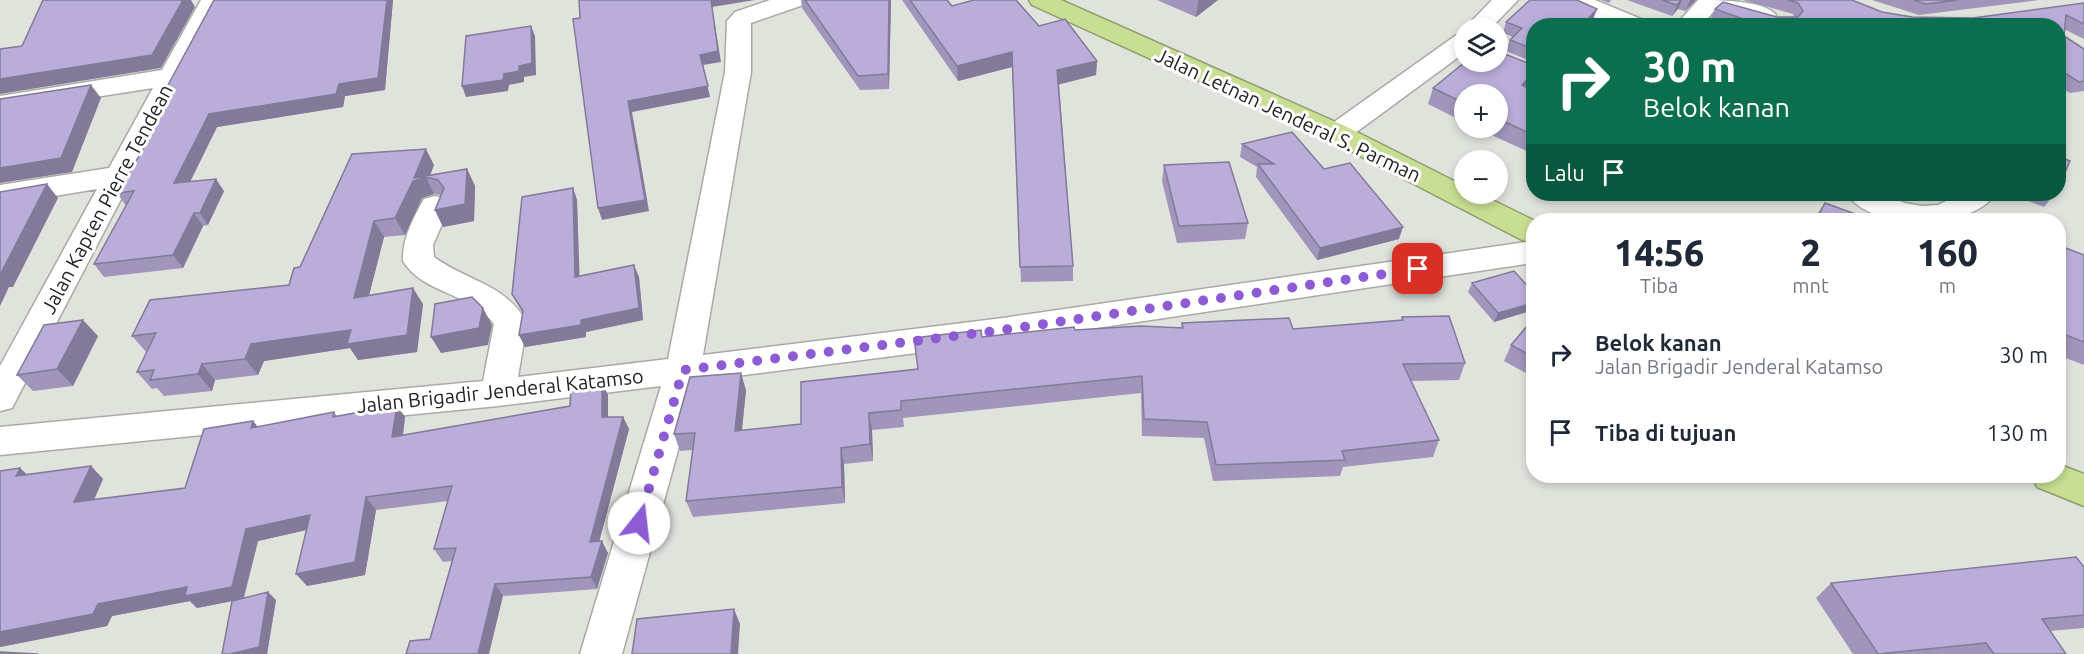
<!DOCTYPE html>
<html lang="id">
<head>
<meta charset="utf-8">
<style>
  :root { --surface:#fff; --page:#f6f6f7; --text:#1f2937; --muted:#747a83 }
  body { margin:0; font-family:Ubuntu,sans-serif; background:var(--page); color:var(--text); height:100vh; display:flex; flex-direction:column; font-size:22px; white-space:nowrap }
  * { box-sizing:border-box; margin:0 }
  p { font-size:20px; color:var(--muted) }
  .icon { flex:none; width:33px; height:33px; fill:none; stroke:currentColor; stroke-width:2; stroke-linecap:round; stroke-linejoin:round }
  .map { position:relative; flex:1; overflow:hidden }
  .panel { position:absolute; left:1526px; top:213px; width:540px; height:270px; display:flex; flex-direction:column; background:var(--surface); border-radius:24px; box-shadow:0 3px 9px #0003 }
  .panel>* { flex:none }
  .guide { position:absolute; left:1526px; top:18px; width:540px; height:183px; border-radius:24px; box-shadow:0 3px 9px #0003; background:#0b6e4f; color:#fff; overflow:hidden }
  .controls { position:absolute; left:1454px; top:18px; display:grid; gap:12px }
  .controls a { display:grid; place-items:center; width:54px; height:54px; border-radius:50%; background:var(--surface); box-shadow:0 3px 9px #0003; font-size:30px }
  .pin { position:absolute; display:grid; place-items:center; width:51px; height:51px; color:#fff; margin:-26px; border-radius:12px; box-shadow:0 3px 9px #0006 }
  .me { position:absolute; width:66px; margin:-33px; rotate:16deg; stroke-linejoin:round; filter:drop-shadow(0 0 4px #0008) }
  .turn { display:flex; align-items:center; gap:21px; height:126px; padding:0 18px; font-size:27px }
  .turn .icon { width:78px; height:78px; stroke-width:2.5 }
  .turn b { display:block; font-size:42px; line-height:51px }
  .then { display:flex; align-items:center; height:57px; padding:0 18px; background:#0003; gap:12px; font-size:22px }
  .eta { display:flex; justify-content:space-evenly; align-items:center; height:102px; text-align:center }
  .eta b { font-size:36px; font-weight:800; line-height:42px }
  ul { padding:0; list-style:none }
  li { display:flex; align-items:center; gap:18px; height:78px; padding:0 18px }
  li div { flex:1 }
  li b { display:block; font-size:22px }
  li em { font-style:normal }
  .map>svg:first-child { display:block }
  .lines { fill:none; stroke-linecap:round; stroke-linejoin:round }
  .minor-casing { stroke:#a8aaa4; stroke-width:3 }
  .highway-casing { stroke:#8e9d6b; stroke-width:3 }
  .minor { fill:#fff; fill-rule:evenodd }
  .highway { fill:#c7de93; fill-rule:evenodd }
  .wall { fill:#a195bb }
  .shaded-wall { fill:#837998 }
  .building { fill:#bbadd9; stroke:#837998; stroke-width:1.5 }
  .route { stroke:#8d5cd5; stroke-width:10; stroke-dasharray:0 18 }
  .labels { text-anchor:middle; stroke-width:6; stroke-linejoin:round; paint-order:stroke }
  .street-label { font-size:20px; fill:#232422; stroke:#fff }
</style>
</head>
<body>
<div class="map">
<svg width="2084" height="654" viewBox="0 0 2084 654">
  <rect width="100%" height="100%" fill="#e0e3dc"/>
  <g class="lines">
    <g class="minor-casing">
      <path id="minor" d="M 201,0 L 225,0 L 12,408 L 0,411 L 0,366 L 97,189 L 0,205 L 0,185 L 109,168 L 153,88 L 0,112 L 0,96 L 162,70 Z
        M 770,0 L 806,0 L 803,5 L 751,23 L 751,72 L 703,355 L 1003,318 L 1533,241 L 1533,263 L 1003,342 L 697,381 L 622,654 L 580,654 L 661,386 L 498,406 L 0,455 L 0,427 L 483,381 L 494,324 C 472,293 423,294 403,261 C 402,239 413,218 424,199 L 435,196 L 446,199 L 450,206 L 433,245 L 434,257 C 468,282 505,283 527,323 L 518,377 L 668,359 L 725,72 L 727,21 L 735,12 Z
        M 1492,0 L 1518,0 L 1491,28 L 1465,28 Z
        M 1562,0 L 1595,0 L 1646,21 L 1649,26 L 1614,26 L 1565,5 Z
        M 1698,0 C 1718,0 1764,0 1776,15 L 1773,20 C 1754,25 1734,11 1714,11 L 1701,26 L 1675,26 Z
        M 1464,33 L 1464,53 L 1347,139 L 1337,142 L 1327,139 L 1323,133 L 1327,127 L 1455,36 Z
        M 1847,194 L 1884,194 L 1905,203 L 1922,206 L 1938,205 L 1960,194 L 1995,194 C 1971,231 1871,231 1847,194 Z"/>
    </g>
    <g class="highway-casing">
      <path id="highway" d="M 1029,0 L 1061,0 L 1347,127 L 1464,186 L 1464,194 L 1480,194 L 1533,220 L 1533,243 L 1522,240 L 1327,139 L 1032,5 Z
        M 2058,464 L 2084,474 L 2084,506 L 2037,487 L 2032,476 L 2058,476 Z"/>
    </g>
    <use href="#minor" class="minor"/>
    <use href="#highway" class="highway"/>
  </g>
  <path class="wall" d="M 214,0 L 393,0 L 385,90 L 345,96 L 343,107 L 217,127 L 190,182 L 224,191 L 208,225 L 203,226 L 183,268 L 104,277 L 94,264 L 126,206 L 117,193 L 146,144 L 143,141 Z
    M 801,0 L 891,0 L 889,89 L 860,90 L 802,8 Z
    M 902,0 L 947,0 L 952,6 L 1039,26 L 1097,61 L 1096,75 L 1059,84 L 1073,266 L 1073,281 L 1021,282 L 1012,67 L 958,81 Z
    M 1157,0 L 1218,0 L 1196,17 Z
    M 1601,0 L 1611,0 L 1609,3 Z
    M 1627,0 L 1696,0 L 1685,11 L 1678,9 L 1672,16 Z
    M 1743,0 L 1852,0 L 1882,12 L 1912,17 L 1973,18 L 2084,3 L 2084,39 L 2064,29 L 2064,36 L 2084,49 L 2084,91 L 2070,93 L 2058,85 L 2058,26 L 1725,26 L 1710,20 L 1715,9 L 1777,17 L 1794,17 L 1793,14 Z
    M 1872,0 L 2039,0 L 1919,15 Z
    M 1597,9 L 1593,19 L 1533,26 L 1533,62 L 1506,51 L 1510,40 L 1513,37 L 1503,33 L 1506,22 Z
    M 1477,69 L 1533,83 L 1528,88 L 1533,90 L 1533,154 L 1476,128 L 1497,128 L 1497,94 L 1464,94 L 1464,122 L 1428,104 L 1433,88 Z
    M 1242,144 L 1399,239 L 1317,260 L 1256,177 L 1257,167 L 1240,157 Z
    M 434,165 L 430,175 L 467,169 L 475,186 L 474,221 L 443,227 L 435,210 L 441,195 L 434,194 L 422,198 L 405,235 L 384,237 L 369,295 L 423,304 L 417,352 L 358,360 L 350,348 L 264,361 L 258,375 L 215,380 L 212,391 L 164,396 L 157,388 L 152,389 L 137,372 L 147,353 L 132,336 L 289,285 L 300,267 Z
    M 1164,165 L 1248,223 L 1245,239 L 1177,243 L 1162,181 Z
    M 573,188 L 577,200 L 579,276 L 639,277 L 643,320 L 586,332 L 586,337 L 525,347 L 519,335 L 523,314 L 512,294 Z
    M 2010,194 L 2055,194 L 2044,207 Z
    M 1825,203 L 1872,220 L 1813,220 Z
    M 2058,245 L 2084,255 L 2084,365 L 2058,355 Z
    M 1472,283 L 1533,292 L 1533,310 L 1494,322 L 1468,292 Z
    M 1402,317 L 1465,363 L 1459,380 L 1411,381 L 1439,440 L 1433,457 L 1343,467 L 1340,476 L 1213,481 L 1204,438 L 1142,436 L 1141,393 L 903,418 L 904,427 L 872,430 L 873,461 L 844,464 L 845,503 L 693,517 L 686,501 L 693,450 L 680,451 L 674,434 L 746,390 L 742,430 L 801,424 L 918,369 L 982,337 L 1075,330 L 1181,328 L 1182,323 L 1293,329 L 1401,321 Z
    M 1533,319 L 1533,377 L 1504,361 L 1511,345 Z
    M 98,336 L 73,386 L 33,391 L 17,375 Z
    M 608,395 L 608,417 L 623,417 L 629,429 L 599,541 L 608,553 L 597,589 L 503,596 L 430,639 L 452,561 L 443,562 L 434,549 L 448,501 L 376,510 L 365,575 L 307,586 L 306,530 L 258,541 L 244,598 L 276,600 L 267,654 L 222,654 L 232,601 L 197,608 L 190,601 L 112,616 L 107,626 L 0,647 L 0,471 L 27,475 L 91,466 L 103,479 L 94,500 L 185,488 L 253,421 L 258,427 L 334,412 L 337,416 L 405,417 L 403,435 L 570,406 Z
    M 2084,567 L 2084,628 L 2050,631 L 2066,654 L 1853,654 L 1816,598 L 1831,583 Z"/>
  <path class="shaded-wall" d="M 183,0 L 191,0 L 195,7 L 161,68 L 0,94 L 0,79 Z
    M 387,0 L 393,0 L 385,90 L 345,96 L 343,107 L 217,127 L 183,196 L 174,183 L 209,114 L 339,84 Z
    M 711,0 L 755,0 L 712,7 L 721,62 L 703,65 L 710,97 L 632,112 L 649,211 L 602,220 L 598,208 L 628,101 Z
    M 889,0 L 891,0 L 889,89 L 888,74 Z
    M 1199,0 L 1218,0 L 1196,17 L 1198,1 Z
    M 1681,0 L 1682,0 L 1678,9 L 1672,16 L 1677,5 Z
    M 1690,0 L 1696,0 L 1685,11 L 1690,1 Z
    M 1597,9 L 1593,19 L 1587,26 L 1581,26 Z
    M 531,26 L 535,36 L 536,75 L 524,77 L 524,82 L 509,85 L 508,91 L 466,97 L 462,86 L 504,74 L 519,66 Z
    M 1012,52 L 1012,67 L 958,81 L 957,66 Z
    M 1097,61 L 1096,75 L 1057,85 L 1057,70 Z
    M 1533,73 L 1533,83 L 1516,101 L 1522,85 Z
    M 91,85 L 101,98 L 72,172 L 0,183 L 0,168 Z
    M 426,149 L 434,165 L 429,178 L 426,177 L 434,194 L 422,198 L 405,235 L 395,218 L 414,178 Z
    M 467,169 L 475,186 L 474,221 L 443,227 L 435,210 Z
    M 216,179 L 224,191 L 208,225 L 200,213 Z
    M 47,184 L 58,198 L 13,287 L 9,287 L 0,306 L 0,273 Z
    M 573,188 L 577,200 L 580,289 L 575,277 Z
    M 194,213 L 203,226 L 183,268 L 173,255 Z
    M 374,221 L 384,237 L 364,315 L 354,298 Z
    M 1403,227 L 1399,239 L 1317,260 L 1320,248 Z
    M 634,265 L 639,277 L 643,320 L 586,332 L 586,337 L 525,347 L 519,335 L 581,320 Z
    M 413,288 L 423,304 L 417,352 L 358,360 L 350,348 L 264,361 L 258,375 L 245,359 L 251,344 Z
    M 1533,303 L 1533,310 L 1494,322 L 1498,313 Z
    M 483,308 L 492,325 L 488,345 L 441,353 L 431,337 Z
    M 83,320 L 98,336 L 73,386 L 57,369 Z
    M 202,364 L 215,380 L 212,391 L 198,374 Z
    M 741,373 L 746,390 L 740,447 L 735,431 Z
    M 602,382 L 608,395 L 608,430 L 602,417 Z
    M 397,405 L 405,417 L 401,450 L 392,437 Z
    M 869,413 L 872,430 L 873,461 L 870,444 Z
    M 623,417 L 629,429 L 596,554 L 590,542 Z
    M 253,421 L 263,434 L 251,428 Z
    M 841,448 L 844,464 L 845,503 L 842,487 Z
    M 91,466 L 103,479 L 87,515 L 74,502 Z
    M 20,468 L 34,481 L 16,476 Z
    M 366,497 L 376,510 L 365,575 L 307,586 L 296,574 Z
    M 310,515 L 320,527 L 258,541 L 243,599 L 197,608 L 190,601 L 112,616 L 107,626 L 0,647 L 0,632 L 98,604 L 246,529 Z
    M 602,541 L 608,553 L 597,589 L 591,577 Z
    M 495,584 L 503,596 L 489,654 L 478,654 Z
    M 268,592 L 276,600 L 267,654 L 230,654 Z
    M 734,609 L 740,624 L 738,654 L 731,654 Z"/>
  <path class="building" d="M 43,0 L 183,0 L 152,55 L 0,79 L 0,49 L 22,46 Z
    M 214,0 L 387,0 L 378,78 L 339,84 L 336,94 L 209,114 L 174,183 L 216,179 L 200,213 L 194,213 L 173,255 L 94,264 L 134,191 L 117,193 L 148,141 L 143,141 L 168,85 Z
    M 579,0 L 711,0 L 718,51 L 700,55 L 708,86 L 628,101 L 645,200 L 598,208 L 573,19 L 580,18 Z
    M 805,0 L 889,0 L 888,74 L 858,76 Z
    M 910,0 L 947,0 L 952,6 L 974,0 L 1016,0 L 1039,26 L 1065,19 L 1097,61 L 1057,70 L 1073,266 L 1020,267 L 1012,52 L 957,66 Z
    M 1530,0 L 1577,0 L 1597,9 L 1581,26 L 1533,26 L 1533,49 L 1510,40 L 1522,28 L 1506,22 Z
    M 1662,0 L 1681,0 L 1677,5 Z
    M 1788,0 L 1852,0 L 1882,12 L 1912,17 L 1973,18 L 2084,3 L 2084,24 L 2066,15 L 2064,36 L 2084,49 L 2084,81 L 2079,82 L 2058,69 L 2058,26 L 1862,26 L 1841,19 L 1836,26 L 1763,26 L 1715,9 L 1723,2 L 1777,17 L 1798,17 L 1803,11 L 1798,3 Z
    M 1914,0 L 1958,0 L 1926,4 Z
    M 531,26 L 532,63 L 519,66 L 519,71 L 504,74 L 503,80 L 462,86 L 466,36 Z
    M 1497,51 L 1533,65 L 1533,73 L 1522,85 L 1533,90 L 1533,135 L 1497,118 L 1497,94 L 1464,94 L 1464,103 L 1433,88 L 1464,63 L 1477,69 L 1485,62 L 1497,62 Z
    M 91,85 L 61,158 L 0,168 L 0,99 Z
    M 1292,132 L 1324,169 L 1350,163 L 1403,227 L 1320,248 L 1258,164 L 1274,164 L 1242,144 Z
    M 426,149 L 414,178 L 467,169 L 465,204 L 435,210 L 444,188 L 438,180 L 426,177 L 413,181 L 395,218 L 374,221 L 354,298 L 413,288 L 407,335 L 347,344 L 351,330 L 251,344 L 245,359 L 202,364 L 198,374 L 150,380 L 154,370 L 137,372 L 156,333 L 132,336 L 150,300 L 289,285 L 294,268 L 300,267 L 352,154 Z
    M 2058,156 L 2070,161 L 2058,189 Z
    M 1229,162 L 1248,223 L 1179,226 L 1164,165 Z
    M 47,184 L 1,273 L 0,273 L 0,192 Z
    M 573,188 L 575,277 L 634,265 L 639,308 L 581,320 L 581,325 L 519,335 L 523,311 L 512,294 L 522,197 Z
    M 1825,203 L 1872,220 L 1816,220 Z
    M 2058,245 L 2084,255 L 2084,342 L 2058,332 Z
    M 1514,271 L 1533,292 L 1533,303 L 1498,313 L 1472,283 Z
    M 472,297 L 483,308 L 479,328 L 431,337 L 435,304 Z
    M 1449,316 L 1465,363 L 1403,364 L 1439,440 L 1342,451 L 1345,460 L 1216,465 L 1207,422 L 1144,419 L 1142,376 L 901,401 L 901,410 L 869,413 L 870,444 L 841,448 L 842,487 L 686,501 L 695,433 L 674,434 L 690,377 L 741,373 L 735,431 L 801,424 L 801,382 L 918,369 L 914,338 L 981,330 L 982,337 L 1074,327 L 1075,330 L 1140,326 L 1183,328 L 1182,323 L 1289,318 L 1293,329 L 1403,320 L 1402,317 Z
    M 1533,319 L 1533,357 L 1511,345 Z
    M 83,320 L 57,369 L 17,375 L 44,325 Z
    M 602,382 L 602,417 L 623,417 L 590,542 L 602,541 L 591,577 L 495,584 L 478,654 L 406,654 L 410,641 L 430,639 L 456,548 L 434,549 L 452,486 L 366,497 L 355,562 L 296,574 L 310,515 L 246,529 L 232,587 L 185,596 L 187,587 L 98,604 L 93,614 L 0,632 L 0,471 L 20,468 L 16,476 L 91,466 L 74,502 L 185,488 L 204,429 L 253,421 L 251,428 L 334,412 L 333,417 L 397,405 L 392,437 L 570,406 L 571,386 Z
    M 2076,557 L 2084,567 L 2084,615 L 2042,619 L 2066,654 L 1994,654 L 1986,643 L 1878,654 L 1831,583 Z
    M 268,592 L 259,647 L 230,654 L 222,654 L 232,601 Z
    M 734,609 L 731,654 L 632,654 L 637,619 Z
    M 0,652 L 38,654 L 0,654 Z"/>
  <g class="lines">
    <path class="route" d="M 639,523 L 683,370 L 1003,330 L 1418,269"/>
  </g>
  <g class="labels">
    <g class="street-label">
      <text transform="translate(1288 115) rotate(25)" y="7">Jalan Letnan Jenderal S. Parman</text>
      <text transform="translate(107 199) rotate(-62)" y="7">Jalan Kapten Pierre Tendean</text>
      <text transform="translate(500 391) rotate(-6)" y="7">Jalan Brigadir Jenderal Katamso</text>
    </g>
  </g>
</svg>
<div class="controls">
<a><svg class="icon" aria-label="layers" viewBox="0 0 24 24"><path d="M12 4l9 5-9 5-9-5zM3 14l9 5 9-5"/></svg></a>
<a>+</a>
<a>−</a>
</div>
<div class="pin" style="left:1418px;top:269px;background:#d93025"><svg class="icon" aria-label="arrive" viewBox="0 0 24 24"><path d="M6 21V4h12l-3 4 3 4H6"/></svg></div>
<svg class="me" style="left:639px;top:523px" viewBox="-20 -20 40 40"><circle r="19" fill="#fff"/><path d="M0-13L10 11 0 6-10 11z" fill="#8d5cd5"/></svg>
<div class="guide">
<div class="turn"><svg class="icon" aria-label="right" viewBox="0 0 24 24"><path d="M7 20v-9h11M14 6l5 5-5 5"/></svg><div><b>30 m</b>Belok kanan</div></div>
<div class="then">Lalu<svg class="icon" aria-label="arrive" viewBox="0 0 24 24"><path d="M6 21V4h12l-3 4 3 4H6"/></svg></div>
</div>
<section class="panel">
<div class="eta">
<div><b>14:56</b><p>Tiba</p></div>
<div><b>2</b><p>mnt</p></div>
<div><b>160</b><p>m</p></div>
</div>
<ul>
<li><svg class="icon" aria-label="right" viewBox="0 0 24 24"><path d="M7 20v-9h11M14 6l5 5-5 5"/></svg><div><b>Belok kanan</b><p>Jalan Brigadir Jenderal Katamso</p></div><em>30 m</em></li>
<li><svg class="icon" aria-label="arrive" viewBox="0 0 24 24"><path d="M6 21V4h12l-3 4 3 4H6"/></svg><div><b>Tiba di tujuan</b></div><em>130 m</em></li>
</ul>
</section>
</div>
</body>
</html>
